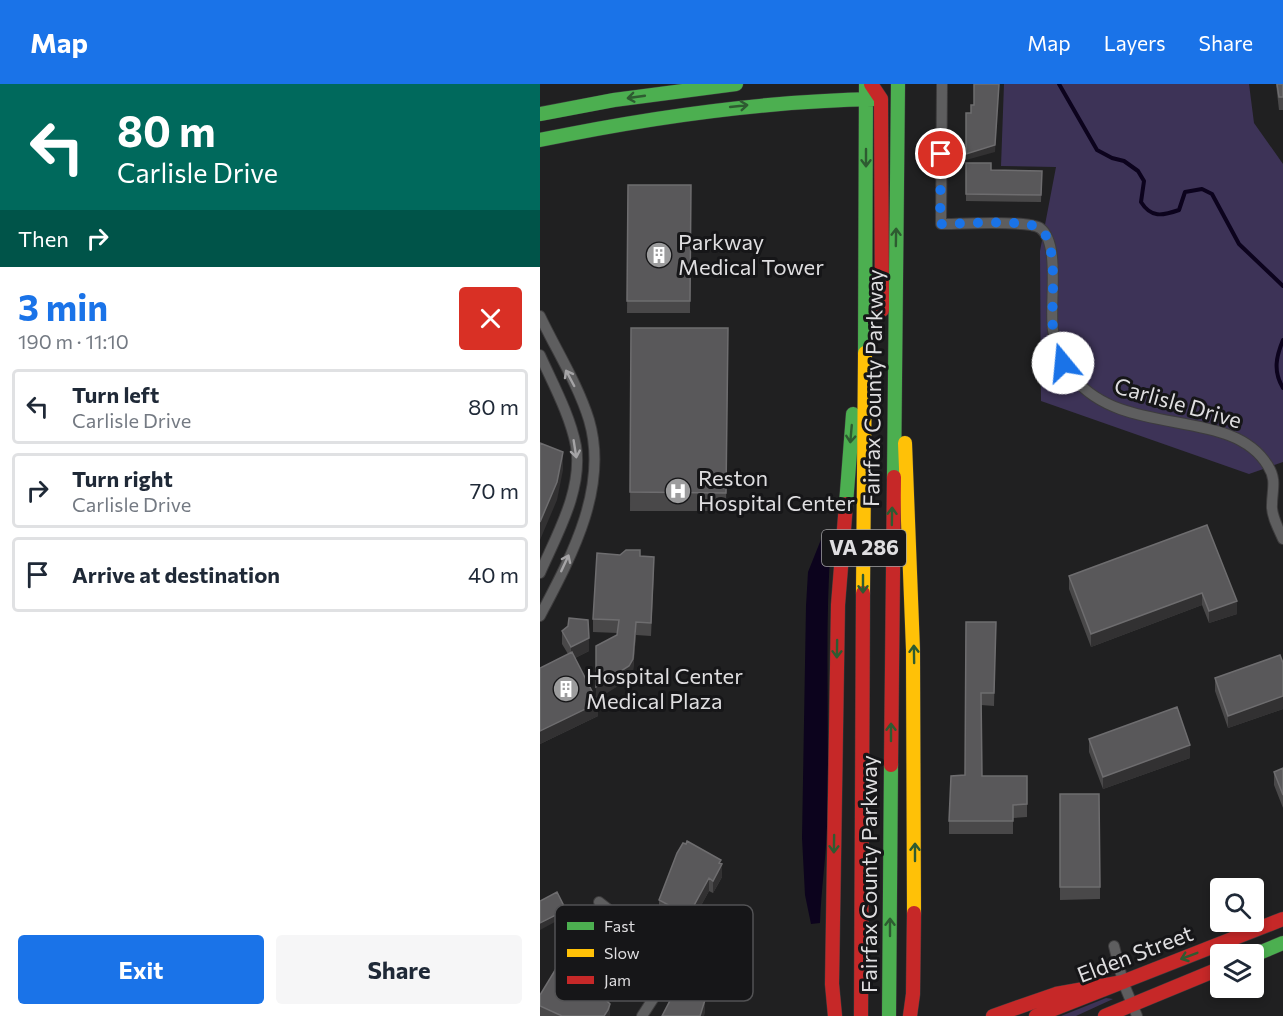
<!DOCTYPE html>
<html lang="en">
<head>
<meta charset="utf-8">
<style>
  :root { --surface:#fff; --page:#f6f6f7; --text:#1f2937; --muted:#747a83; --line:#e0e1e3; --accent:#1a73e8 }
  body { margin:0; font-family:Commissioner,sans-serif; background:var(--page); color:var(--text); height:100vh; display:flex; flex-direction:column; font-size:22px; white-space:nowrap }
  * { box-sizing:border-box; margin:0 }
  p { font-size:20px; color:var(--muted) }
  .icon { flex:none; width:33px; height:33px; fill:none; stroke:currentColor; stroke-width:2; stroke-linecap:round; stroke-linejoin:round }
  .map { position:relative; flex:1; overflow:hidden }
  .side { display:flex; flex-direction:column; background:var(--surface); width:540px }
  .side>* { flex:none }
  .guide { background:#00695c; color:#fff; overflow:hidden }
  .tools { position:absolute; left:670px; top:794px; display:grid; gap:12px }
  .tools a { display:grid; place-items:center; width:54px; height:54px; border-radius:6px; background:var(--surface); box-shadow:0 3px 9px #0003; font-size:30px }
  .pin { position:absolute; display:grid; place-items:center; width:51px; height:51px; color:#fff; margin:-26px; border:3px solid #fff; border-radius:50%; box-shadow:0 2px 6px #0007 }
  .me { position:absolute; width:66px; margin:-33px; rotate:343deg; stroke-linejoin:round; filter:drop-shadow(0 0 4px #0008) }
  .turn { display:flex; align-items:center; gap:21px; height:126px; padding:0 18px; font-size:27px }
  .turn .icon { width:78px; height:78px; stroke-width:2.5 }
  .turn b { display:block; font-size:42px; line-height:51px }
  .then { display:flex; align-items:center; height:57px; padding:0 18px; background:#0003; gap:12px; font-size:22px }
  .round { display:grid; place-items:center; flex:none; width:63px; height:63px; border-radius:6px; background:var(--page) }
  .overview { display:flex; align-items:center; justify-content:space-between; height:102px; padding:0 18px }
  h1 { font-size:36px; font-weight:700; line-height:45px; color:var(--accent) }
  .cta { display:flex; gap:12px; margin-top:auto; padding:12px 18px }
  .cta a { flex:1; height:69px; border-radius:6px; background:var(--accent); color:#fff; font-size:24px; font-weight:700; line-height:69px; text-align:center }
  .cta a+a { background:var(--page); color:var(--text) }
  ul { padding:0; list-style:none }
  li { display:flex; align-items:center; gap:18px; height:75px; margin:0 12px 9px; padding:0 6px; border:3px solid var(--line); border-radius:6px }
  li div { flex:1 }
  li b { display:block; font-size:22px }
  li em { font-style:normal }
  header { display:flex; align-items:center; gap:36px; box-sizing:border-box; height:84px; padding:0 30px; background:var(--accent); color:#fff }
  header strong { font-size:28px }
  nav { display:flex; gap:33px; margin-inline-start:auto; font-size:21px }
  main { display:flex; flex:1; min-height:0 }
  .map>svg:first-child { display:block }
  .green { fill:#3d3357 }
  .water { fill:#0c031d }
  .lines { fill:none; stroke-linecap:round; stroke-linejoin:round }
  .stream { stroke:#0c031d; stroke-width:4 }
  .street-casing { stroke:#3d3c3d; stroke-width:12 }
  .fast-casing { stroke:#3d3c3d; stroke-width:15 }
  .slow-casing { stroke:#3d3c3d; stroke-width:15 }
  .jam-casing { stroke:#3d3c3d; stroke-width:15 }
  .street { stroke:#5e5e5f; stroke-width:10 }
  .fast { stroke:#4caf50; stroke-width:14 }
  .slow { stroke:#ffc107; stroke-width:14 }
  .jam { stroke:#c62828; stroke-width:14 }
  .wall { fill:#494849 }
  .shaded-wall { fill:#323132 }
  .building { fill:#59585a; stroke:#6e6d6f; stroke-width:1.5 }
  .oneway { stroke:#2e5b31 }
  .oneway2 { stroke:#a5a4a6 }
  .route { stroke:#1a73e8; stroke-width:10; stroke-dasharray:0 18 }
  .labels { text-anchor:middle; stroke-width:6; stroke-linejoin:round; paint-order:stroke }
  .shield { fill:#161618; stroke:#a3a2a4; stroke-width:1.5 }
  .shield-label { font-size:21px; font-weight:bold; fill:#dfdee0 }
  .poi-label { font-size:22px; fill:#dfdee0; stroke:#161618; text-anchor:start }
  .street-label { font-size:22px; fill:#dfdee0; stroke:#161618 }
  .key { fill:#161618; stroke:#525254; stroke-width:1.5 }
  .key-label { font-size:16px; fill:#dfdee0 }
</style>
</head>
<body>
<header>
<strong>Map</strong>
<nav><a>Map</a><a>Layers</a><a>Share</a></nav>
</header>
<main>
<section class="side">
<div class="guide">
<div class="turn"><svg class="icon" aria-label="left" viewBox="0 0 24 24"><path d="M17 20v-9H6M10 6l-5 5 5 5"/></svg><div><b>80 m</b>Carlisle Drive</div></div>
<div class="then">Then<svg class="icon" aria-label="right" viewBox="0 0 24 24"><path d="M7 20v-9h11M14 6l5 5-5 5"/></svg></div>
</div>
<div class="overview"><div><h1>3 min</h1><p>190 m · 11:10</p></div><a class="round" style="background:#d93025;color:#fff"><svg class="icon" aria-label="close" viewBox="0 0 24 24"><path d="M6 6l12 12M18 6L6 18"/></svg></a></div>
<ul>
<li><svg class="icon" aria-label="left" viewBox="0 0 24 24"><path d="M17 20v-9H6M10 6l-5 5 5 5"/></svg><div><b>Turn left</b><p>Carlisle Drive</p></div><em>80 m</em></li>
<li><svg class="icon" aria-label="right" viewBox="0 0 24 24"><path d="M7 20v-9h11M14 6l5 5-5 5"/></svg><div><b>Turn right</b><p>Carlisle Drive</p></div><em>70 m</em></li>
<li><svg class="icon" aria-label="arrive" viewBox="0 0 24 24"><path d="M6 21V4h12l-3 4 3 4H6"/></svg><div><b>Arrive at destination</b></div><em>40 m</em></li>
</ul>
<div class="cta"><a>Exit</a><a>Share</a></div>
</section>
<div class="map">
<svg width="743" height="932" viewBox="0 0 743 932">
  <rect width="100%" height="100%" fill="#202021"/>
  <path class="green" d="M 464,0 L 709,0 L 714,39 L 743,80 L 743,378 L 709,390 L 501,317 L 500,167 L 516,83 L 461,82 Z
    M 566,914 L 573,915 L 536,932 L 521,932 Z"/>
  <path class="water" d="M 284,448 L 291,457 C 284,552 290,647 287,742 C 286,774 281,806 280,839 L 271,840 L 265,811 L 262,754 L 266,522 L 268,488 Z"/>
  <g class="lines">
    <path class="stream" d="M 519,0 L 557,66 L 572,74 L 584,77 L 598,87 L 604,97 L 601,118 C 611,134 622,132 639,126 L 645,108 L 662,105 L 672,110 L 699,160 L 743,202
      M 743,256 C 736,273 733,287 743,304"/>
    <g class="street-casing">
      <path id="street" d="M 402,0 L 401,140 C 419,140 488,136 500,144 C 521,159 509,221 513,246 C 516,264 523,280 535,295 C 585,355 693,322 728,382 C 737,396 732,406 732,421 C 731,431 739,446 743,455
        M 0,232 C 16,266 38,300 49,336 C 69,404 31,473 0,532
        M 0,271 C 13,300 30,331 36,362 C 43,406 17,450 0,489
        M 59,818 L 123,868 L 113,915 L 102,932
        M 574,862 L 583,898 L 597,932"/>
    </g>
    <g class="fast-casing">
      <path id="fast" d="M 0,30 L 74,16 L 196,0
        M 0,56 C 111,33 222,17 336,15
        M 325,269 L 326,0
        M 354,393 L 358,0
        M 306,420 L 313,330
        M 714,871 L 743,859
        M 349,932 L 351,681"/>
    </g>
    <g class="slow-casing">
      <path id="slow" d="M 365,359 L 373,566 L 374,829
        M 323,509 L 325,269"/>
    </g>
    <g class="jam-casing">
      <path id="jam" d="M 331,0 L 341,15 L 342,226
        M 351,681 L 354,393
        M 295,932 L 292,900 L 298,521 L 306,420
        M 321,932 L 323,509
        M 370,932 L 373,910 L 374,829
        M 453,932 L 516,910 L 583,898
        M 496,932 L 743,835
        M 565,932 L 681,884"/>
    </g>
    <use href="#street" class="street"/>
    <use href="#fast" class="fast"/>
    <use href="#slow" class="slow"/>
    <use href="#jam" class="jam"/>
  </g>
  <path class="wall" d="M 736,0 L 743,0 L 743,26 L 739,26 Z
    M 426,79 L 451,86 L 502,87 L 501,118 L 426,117 Z
    M 88,101 L 151,101 L 150,229 L 87,229 Z
    M 91,244 L 188,244 L 186,427 L 90,427 Z
    M 667,441 L 697,530 L 669,539 L 662,521 L 551,563 L 529,505 L 529,492 Z
    M 100,472 L 114,486 L 111,552 L 96,551 L 93,587 L 89,595 L 56,615 L 58,632 L 0,660 L 0,584 L 28,570 L 22,560 L 22,547 L 49,567 L 35,574 L 56,615 L 78,549 L 53,548 L 53,535 Z
    M 426,538 L 456,538 L 454,622 L 441,621 L 442,692 L 487,692 L 487,733 L 473,734 L 473,750 L 409,750 L 409,737 L 425,691 Z
    M 743,579 L 743,625 L 688,644 L 675,607 L 675,594 Z
    M 549,655 L 650,674 L 563,705 L 549,668 Z
    M 743,684 L 743,724 L 734,701 L 734,688 Z
    M 520,710 L 560,803 L 560,815 L 520,816 Z
    M 181,780 L 182,793 L 173,809 L 169,807 L 152,838 L 147,843 L 119,828 L 119,816 Z
    M 27,867 L 101,884 L 84,911 L 47,890 L 40,900 L 70,932 L 0,932 L 0,911 L 27,873 Z"/>
  <path class="shaded-wall" d="M 459,0 L 455,68 L 426,76 L 426,70 Z
    M 23,368 L 23,386 L 17,416 L 0,456 L 0,438 Z
    M 662,509 L 662,521 L 551,563 L 551,550 Z
    M 697,517 L 697,530 L 669,539 L 669,527 Z
    M 96,538 L 96,551 L 93,587 L 89,595 L 56,616 L 56,603 Z
    M 49,554 L 49,567 L 31,576 L 31,563 Z
    M 743,612 L 743,625 L 688,644 L 688,632 Z
    M 58,619 L 58,632 L 0,660 L 0,647 Z
    M 650,661 L 650,674 L 563,705 L 563,693 Z
    M 181,776 L 182,793 L 173,809 L 173,797 Z
    M 169,794 L 169,807 L 152,838 L 147,843 L 147,831 Z
    M 26,826 L 26,832 L 0,846 L 0,839 Z
    M 101,872 L 101,884 L 84,911 L 84,898 Z
    M 47,877 L 47,890 L 34,909 L 34,896 Z
    M 165,916 L 165,929 L 164,932 L 160,932 Z
    M 70,920 L 70,932 L 64,932 Z"/>
  <path class="building" d="M 434,0 L 459,0 L 455,61 L 426,70 L 426,29 L 431,29 L 431,21 L 434,21 Z
    M 737,0 L 743,0 L 743,13 L 739,13 Z
    M 426,79 L 451,79 L 451,86 L 502,87 L 501,111 L 426,110 Z
    M 88,101 L 151,101 L 150,217 L 87,217 Z
    M 91,244 L 188,244 L 186,409 L 90,408 Z
    M 0,359 L 23,368 L 17,398 L 0,438 Z
    M 667,441 L 697,517 L 669,527 L 662,509 L 551,550 L 529,492 Z
    M 86,466 L 100,466 L 100,472 L 114,473 L 111,539 L 96,538 L 93,575 L 89,582 L 56,603 L 56,562 L 77,551 L 79,536 L 53,535 L 57,469 L 80,471 Z
    M 29,534 L 48,536 L 49,554 L 31,563 L 22,547 L 28,542 Z
    M 426,538 L 456,538 L 454,609 L 441,609 L 442,692 L 487,692 L 487,720 L 473,721 L 473,737 L 409,737 L 411,692 L 425,691 Z
    M 32,568 L 58,619 L 0,647 L 0,584 Z
    M 740,571 L 743,579 L 743,612 L 688,632 L 675,594 Z
    M 637,623 L 650,661 L 563,693 L 549,655 Z
    M 743,684 L 743,711 L 734,688 Z
    M 520,710 L 559,710 L 560,803 L 520,803 Z
    M 147,757 L 181,776 L 179,779 L 182,780 L 173,797 L 169,794 L 152,825 L 147,831 L 119,816 L 137,769 L 143,759 L 146,760 Z
    M 17,808 L 26,826 L 0,839 L 0,817 Z
    M 52,833 L 101,872 L 84,898 L 47,877 L 34,896 L 65,915 L 70,920 L 68,926 L 64,932 L 22,932 L 0,922 L 0,911 L 17,883 L 19,885 L 30,869 L 27,867 L 48,834 L 50,836 Z
    M 136,905 L 165,916 L 160,932 L 122,932 Z"/>
  <defs><path id="oneway-shaft" d="M-6 0H5M1.5-3L5.5 0L1.5 3" fill="none" stroke-width="1.6" stroke-linecap="round" stroke-linejoin="round" transform="scale(1.5)"/></defs>
  <g class="oneway">
    <use href="#oneway-shaft" transform="translate(96 13) rotate(172)"/>
    <use href="#oneway-shaft" transform="translate(199 22) rotate(-6)"/>
    <use href="#oneway-shaft" transform="translate(326 74) rotate(90)"/>
    <use href="#oneway-shaft" transform="translate(356 153) rotate(-89)"/>
    <use href="#oneway-shaft" transform="translate(311 350) rotate(95)"/>
    <use href="#oneway-shaft" transform="translate(352 432) rotate(-89)"/>
    <use href="#oneway-shaft" transform="translate(323 500) rotate(90)"/>
    <use href="#oneway-shaft" transform="translate(297 565) rotate(91)"/>
    <use href="#oneway-shaft" transform="translate(374 570) rotate(-91)"/>
    <use href="#oneway-shaft" transform="translate(351 648) rotate(-90)"/>
    <use href="#oneway-shaft" transform="translate(294 760) rotate(91)"/>
    <use href="#oneway-shaft" transform="translate(375 768) rotate(-90)"/>
    <use href="#oneway-shaft" transform="translate(350 843) rotate(-90)"/>
    <use href="#oneway-shaft" transform="translate(649 872) rotate(159)"/>
  </g>
  <g class="oneway2">
    <use href="#oneway-shaft" transform="translate(30 294) rotate(-118)"/>
    <use href="#oneway-shaft" transform="translate(35 365) rotate(81)"/>
    <use href="#oneway-shaft" transform="translate(25 479) rotate(-65)"/>
  </g>
  <g class="lines">
    <path class="route" d="M 401,70 L 400,140 C 424,140 478,135 497,143 C 521,153 510,222 513,244 C 514,256 519,268 523,279"/>
  </g>
  <defs>
    <g id="building-disc" transform="scale(1.35)"><circle r="9.5" fill="#9c9c9d" stroke="#161618"/><path d="M-4-6H4V6H1V3H-1V6H-4ZM-2.5-4.3h1.7v1.8h-1.7ZM.8-4.3h1.7v1.8H.8ZM-2.5-1h1.7V.8h-1.7ZM.8-1h1.7V.8H.8Z" fill="#fff"/></g>
    <g id="hospital-disc" transform="scale(1.35)"><circle r="9.5" fill="#9c9c9d" stroke="#161618"/><path d="M-5-5h3v3.5h4V-5h3V5h-3V1.5h-4V5h-3Z" fill="#fff"/></g>
  </defs>
  <g fill-rule="evenodd">
    <use href="#building-disc" x="119" y="171"/>
    <use href="#hospital-disc" x="138" y="407"/>
    <use href="#building-disc" x="26" y="605"/>
  </g>
  <g class="labels">
    <rect class="shield" x="282" y="446" width="84" height="36" rx="4.5"/>
    <g class="shield-label">
      <text x="324" y="471">VA 286</text>
    </g>
    <g class="poi-label">
      <text x="138" y="166">Parkway<tspan x="138" dy="25">Medical Tower</tspan></text>
      <text x="158" y="402">Reston<tspan x="158" dy="25">Hospital Center</tspan></text>
      <text x="46" y="600">Hospital Center<tspan x="46" dy="25">Medical Plaza</tspan></text>
    </g>
    <g class="street-label">
      <text transform="translate(333 304) rotate(-89)" y="8">Fairfax County Parkway</text>
      <text transform="translate(638 319) rotate(16)" y="8">Carlisle Drive</text>
      <text transform="translate(329 790) rotate(-90)" y="8">Fairfax County Parkway</text>
      <text transform="translate(595 870) rotate(-21)" y="8">Elden Street</text>
    </g>
  </g>
  <rect x="15" y="821" width="198" height="96" rx="9" class="key"/>
  <rect x="27" y="838" width="27" height="8" fill="#4caf50"/>
  <rect x="27" y="865" width="27" height="8" fill="#ffc107"/>
  <rect x="27" y="892" width="27" height="8" fill="#c62828"/>
  <g class="key-label">
    <text x="64" y="848">Fast</text>
    <text x="64" y="875">Slow</text>
    <text x="64" y="902">Jam</text>
  </g>
</svg>
<div class="tools">
<a><svg class="icon" aria-label="search" viewBox="0 0 24 24"><circle cx="10" cy="10" r="6"/><path d="M15 15l6 6"/></svg></a>
<a><svg class="icon" aria-label="layers" viewBox="0 0 24 24"><path d="M12 4l9 5-9 5-9-5zM3 14l9 5 9-5"/></svg></a>
</div>
<div class="pin" style="left:401px;top:70px;background:#d93025"><svg class="icon" aria-label="arrive" viewBox="0 0 24 24"><path d="M6 21V4h12l-3 4 3 4H6"/></svg></div>
<svg class="me" style="left:523px;top:279px" viewBox="-20 -20 40 40"><circle r="19" fill="#fff"/><path d="M0-13L10 11 0 6-10 11z" fill="#1a73e8"/></svg>
</div>
</main>
</body>
</html>
